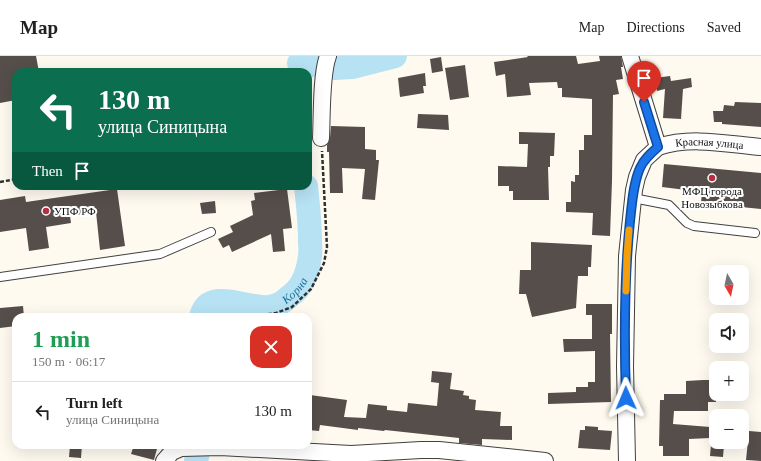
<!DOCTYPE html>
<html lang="en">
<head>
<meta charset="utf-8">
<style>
  :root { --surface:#fff; --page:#f6f6f6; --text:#202124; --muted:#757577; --line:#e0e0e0 }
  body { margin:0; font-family:Georgia,serif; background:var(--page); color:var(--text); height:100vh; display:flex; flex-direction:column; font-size:15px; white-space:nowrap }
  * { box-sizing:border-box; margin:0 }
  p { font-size:13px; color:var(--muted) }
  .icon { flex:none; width:22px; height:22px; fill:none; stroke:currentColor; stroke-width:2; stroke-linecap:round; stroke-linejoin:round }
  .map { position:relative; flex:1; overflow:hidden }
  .side { position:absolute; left:12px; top:257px; width:300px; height:136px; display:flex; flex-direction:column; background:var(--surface); border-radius:12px; box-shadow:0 4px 16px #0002 }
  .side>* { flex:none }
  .banner { position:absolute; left:12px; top:12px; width:300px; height:122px; border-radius:12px; box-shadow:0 4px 16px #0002; background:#0b6e4f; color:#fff; overflow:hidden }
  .needle { width:26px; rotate:171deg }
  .controls { position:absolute; left:709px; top:209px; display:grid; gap:8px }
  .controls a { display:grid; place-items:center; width:40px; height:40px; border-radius:8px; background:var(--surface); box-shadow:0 4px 16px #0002; font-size:20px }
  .pin { position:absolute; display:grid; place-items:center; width:34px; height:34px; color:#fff; margin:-41px -17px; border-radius:50% 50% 50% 0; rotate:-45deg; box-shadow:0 0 4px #0007 }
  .pin .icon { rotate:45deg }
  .me { position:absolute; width:44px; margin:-22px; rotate:359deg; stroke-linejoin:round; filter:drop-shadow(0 0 3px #0008) }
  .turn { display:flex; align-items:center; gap:14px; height:84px; padding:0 20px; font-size:18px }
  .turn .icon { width:52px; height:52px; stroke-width:2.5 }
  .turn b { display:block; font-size:28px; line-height:34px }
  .then { display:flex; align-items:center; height:38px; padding:0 20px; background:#0003; gap:8px; font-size:15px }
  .round { display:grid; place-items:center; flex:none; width:42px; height:42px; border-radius:12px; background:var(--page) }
  .summary { display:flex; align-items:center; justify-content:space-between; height:68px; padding:0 20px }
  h1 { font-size:24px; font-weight:800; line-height:30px; color:#1e9e55 }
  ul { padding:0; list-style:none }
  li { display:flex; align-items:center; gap:12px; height:60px; padding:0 20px; border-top:1px solid var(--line) }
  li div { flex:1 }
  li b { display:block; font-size:15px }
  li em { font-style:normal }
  header { display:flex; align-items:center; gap:24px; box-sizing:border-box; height:56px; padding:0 20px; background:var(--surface); border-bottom:1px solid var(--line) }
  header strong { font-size:19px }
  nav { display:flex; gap:22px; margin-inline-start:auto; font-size:14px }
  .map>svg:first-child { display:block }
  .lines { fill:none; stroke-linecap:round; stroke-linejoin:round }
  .river { stroke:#b7e2f3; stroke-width:24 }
  .building { fill:#564e4b }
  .lane-casing { stroke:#414141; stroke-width:10 }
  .street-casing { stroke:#414141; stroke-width:18 }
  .path { stroke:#303030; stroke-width:2.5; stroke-dasharray:4 2; stroke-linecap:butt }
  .lane { stroke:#fff; stroke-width:8 }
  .street { stroke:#fff; stroke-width:16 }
  .route-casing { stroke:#114b97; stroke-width:10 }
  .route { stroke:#1a73e8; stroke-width:7 }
  .slow { stroke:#f59e0b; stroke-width:7 }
  .poi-dot { fill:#b62e42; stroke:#fff; stroke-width:1.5 }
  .labels { text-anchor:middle; stroke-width:4; stroke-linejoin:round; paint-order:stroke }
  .street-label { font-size:11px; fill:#0e0e0e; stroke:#fff }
  .poi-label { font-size:11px; fill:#0e0e0e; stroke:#fff }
  .water-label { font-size:12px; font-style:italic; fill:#1e6f99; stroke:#fff }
</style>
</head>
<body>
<header>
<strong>Map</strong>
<nav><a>Map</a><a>Directions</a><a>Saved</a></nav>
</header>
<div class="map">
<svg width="761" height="405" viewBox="0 0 761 405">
  <rect width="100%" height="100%" fill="#fefaf0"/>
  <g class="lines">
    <g class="river">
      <path d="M 299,7 L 335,12 L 352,11 L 395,0"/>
      <path id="s1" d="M 201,261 C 208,230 248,254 269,251 C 278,250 283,246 290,240 C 303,231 308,216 310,200 C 311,195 310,190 310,185 C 310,167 308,148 306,130"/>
      <path d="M 196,405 L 200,389"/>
    </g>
  </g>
  <path class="building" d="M 0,0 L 36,0 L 39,16 L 16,16 L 16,44 L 0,47 Z
    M 527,0 L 576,0 L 578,8 L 600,5 L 599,0 L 621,0 L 623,11 L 621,11 L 623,23 L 616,24 L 619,38 L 613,39 L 612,125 L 610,180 L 592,179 L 593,157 L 566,156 L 566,146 L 571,146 L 571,125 L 575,126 L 575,119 L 579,119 L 579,94 L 584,94 L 584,79 L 592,79 L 592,43 L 562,41 L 562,32 L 558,32 L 557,26 L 529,27 L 531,39 L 507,41 L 505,18 L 496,20 L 494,6 L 528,1 Z
    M 441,1 L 443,15 L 432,17 L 430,3 Z
    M 465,9 L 469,41 L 450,44 L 445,12 Z
    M 425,17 L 426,30 L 423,30 L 424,37 L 400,41 L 398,22 Z
    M 670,20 L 671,25 L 691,22 L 692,31 L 683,33 L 681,63 L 663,62 L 665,33 L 657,35 L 655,22 Z
    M 735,46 L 761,47 L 761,71 L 722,68 L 722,66 L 714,66 L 713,55 L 723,55 L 724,49 L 734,50 Z
    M 418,58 L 448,59 L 449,74 L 417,72 Z
    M 331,70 L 365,71 L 365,93 L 376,94 L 376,104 L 379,104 L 375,144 L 362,143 L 365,113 L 342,112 L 343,137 L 330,137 L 329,96 L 327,96 L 327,89 L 330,82 Z
    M 519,76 L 555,77 L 554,100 L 550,100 L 550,111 L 548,111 L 549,144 L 513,144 L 513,135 L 509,135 L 509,130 L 498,130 L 498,110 L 527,111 L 528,88 L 519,88 Z
    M 664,108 L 761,117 L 761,153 L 701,147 L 702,136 L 662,131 Z
    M 117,133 L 125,190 L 100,194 L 96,156 L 70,160 L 71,167 L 46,171 L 49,192 L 29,195 L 26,172 L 0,176 L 0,144 L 25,140 L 26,146 Z
    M 287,133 L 292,172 L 283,173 L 285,195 L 273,196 L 271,178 L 232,196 L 229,189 L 223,192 L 218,183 L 233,176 L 230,170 L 253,159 L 251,145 L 255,144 L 254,137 Z
    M 215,145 L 216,157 L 202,158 L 200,147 Z
    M 531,186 L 592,189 L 591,211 L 588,211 L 588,220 L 578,220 L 576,252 L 532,261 L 526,238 L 519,238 L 520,214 L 531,214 Z
    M 586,248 L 612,248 L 612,278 L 610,278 L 611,346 L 548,348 L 548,337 L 576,336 L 576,331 L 588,331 L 588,326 L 595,326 L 595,295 L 564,296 L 563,283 L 592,283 L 592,259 L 586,259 Z
    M 23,250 L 24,261 L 16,261 L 16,270 L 0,272 L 0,252 Z
    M 432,315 L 452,317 L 450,333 L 464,335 L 463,339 L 469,340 L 469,343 L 476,344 L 475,354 L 501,356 L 500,370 L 512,370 L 512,384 L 482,383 L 482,389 L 459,387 L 459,382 L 385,374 L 384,375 L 358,372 L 358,374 L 320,369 L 319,375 L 308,374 L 308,356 L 310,339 L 347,344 L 344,361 L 366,362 L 368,348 L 387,350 L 387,354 L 407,356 L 408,347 L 437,350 L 439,327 L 431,326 Z
    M 703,324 L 716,324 L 716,346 L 708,346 L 708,355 L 674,355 L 673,368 L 710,371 L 710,382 L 689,383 L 689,400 L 663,400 L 663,390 L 659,390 L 660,344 L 664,344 L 664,338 L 686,338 L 686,325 Z
    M 585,370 L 598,371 L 598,374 L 612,375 L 610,394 L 578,392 L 580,374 L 585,374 Z
    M 749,375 L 761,376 L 761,405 L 746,404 Z
    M 711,388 L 724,389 L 723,401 L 710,400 Z
    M 70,389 L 82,389 L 81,402 L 69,401 Z
    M 134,389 L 158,389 L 154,404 L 131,398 Z"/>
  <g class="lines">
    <g class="lane-casing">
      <path id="lane" d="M 633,142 L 669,149 L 687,167 L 694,170 L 755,177
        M 0,221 L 160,198 L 211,176"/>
    </g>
    <g class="street-casing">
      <g id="street">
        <path d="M 321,82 C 322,61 321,18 328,0"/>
        <path id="s2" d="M 658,91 C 691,80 727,88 761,91"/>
        <path d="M 164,405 L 172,396 L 181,392 L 220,391 L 351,398 L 421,394 L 439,394 L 545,405"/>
        <path d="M 627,405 L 625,310 L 627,200 L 634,134 L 637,121 L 644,104 L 658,91 L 630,0"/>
      </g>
    </g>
    <path class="path" d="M 0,126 L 16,123
      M 250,261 L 276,257 L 292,251 L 311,233 L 324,207 L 327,191 L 322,95"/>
    <use href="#lane" class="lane"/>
    <use href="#street" class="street"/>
  </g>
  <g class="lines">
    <g class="route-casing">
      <path id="route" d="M 626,342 C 624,283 624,224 630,165 C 632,148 633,128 640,112 C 644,103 651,97 658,91 L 644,46"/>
    </g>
    <use href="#route" class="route"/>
    <path class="slow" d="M 626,235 L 627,200 L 629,174"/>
  </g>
  <g class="poi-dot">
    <circle cx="712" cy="122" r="4"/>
    <circle cx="46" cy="155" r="4"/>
  </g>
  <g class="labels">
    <g class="street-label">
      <text dy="4" stroke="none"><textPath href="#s2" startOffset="52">Красная улица</textPath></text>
    </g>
    <g class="poi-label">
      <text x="712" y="139">МФЦ города<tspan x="712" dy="13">Новозыбкова</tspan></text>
      <text x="54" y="159" text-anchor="start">УПФ РФ</text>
    </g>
    <g class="water-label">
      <text dy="4" stroke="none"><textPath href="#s1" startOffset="108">Корна</textPath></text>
    </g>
  </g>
</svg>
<div class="controls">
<a><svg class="needle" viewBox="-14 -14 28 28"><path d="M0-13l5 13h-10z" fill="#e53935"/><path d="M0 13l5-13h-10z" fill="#757577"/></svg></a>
<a><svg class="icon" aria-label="sound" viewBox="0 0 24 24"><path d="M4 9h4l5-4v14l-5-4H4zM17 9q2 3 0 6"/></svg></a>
<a>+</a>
<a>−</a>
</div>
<div class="pin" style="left:644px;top:46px;background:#d93025"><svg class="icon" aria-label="arrive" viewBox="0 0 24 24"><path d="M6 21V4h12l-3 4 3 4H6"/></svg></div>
<svg class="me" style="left:626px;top:342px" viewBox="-20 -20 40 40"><path d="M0-17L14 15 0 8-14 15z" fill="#1a73e8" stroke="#fff" stroke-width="4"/></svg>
<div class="banner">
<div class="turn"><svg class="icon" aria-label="left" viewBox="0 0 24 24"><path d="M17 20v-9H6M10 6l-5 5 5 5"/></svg><div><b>130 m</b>улица Синицына</div></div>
<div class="then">Then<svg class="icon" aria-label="arrive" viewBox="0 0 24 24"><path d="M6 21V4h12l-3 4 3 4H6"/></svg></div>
</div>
<section class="side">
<div class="summary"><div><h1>1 min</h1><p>150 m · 06:17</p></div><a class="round" style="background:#d93025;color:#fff"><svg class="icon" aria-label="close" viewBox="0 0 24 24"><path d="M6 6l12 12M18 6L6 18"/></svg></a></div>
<ul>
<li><svg class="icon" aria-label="left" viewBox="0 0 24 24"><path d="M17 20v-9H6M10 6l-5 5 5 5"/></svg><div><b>Turn left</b><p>улица Синицына</p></div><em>130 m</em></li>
</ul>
</section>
</div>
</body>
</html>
